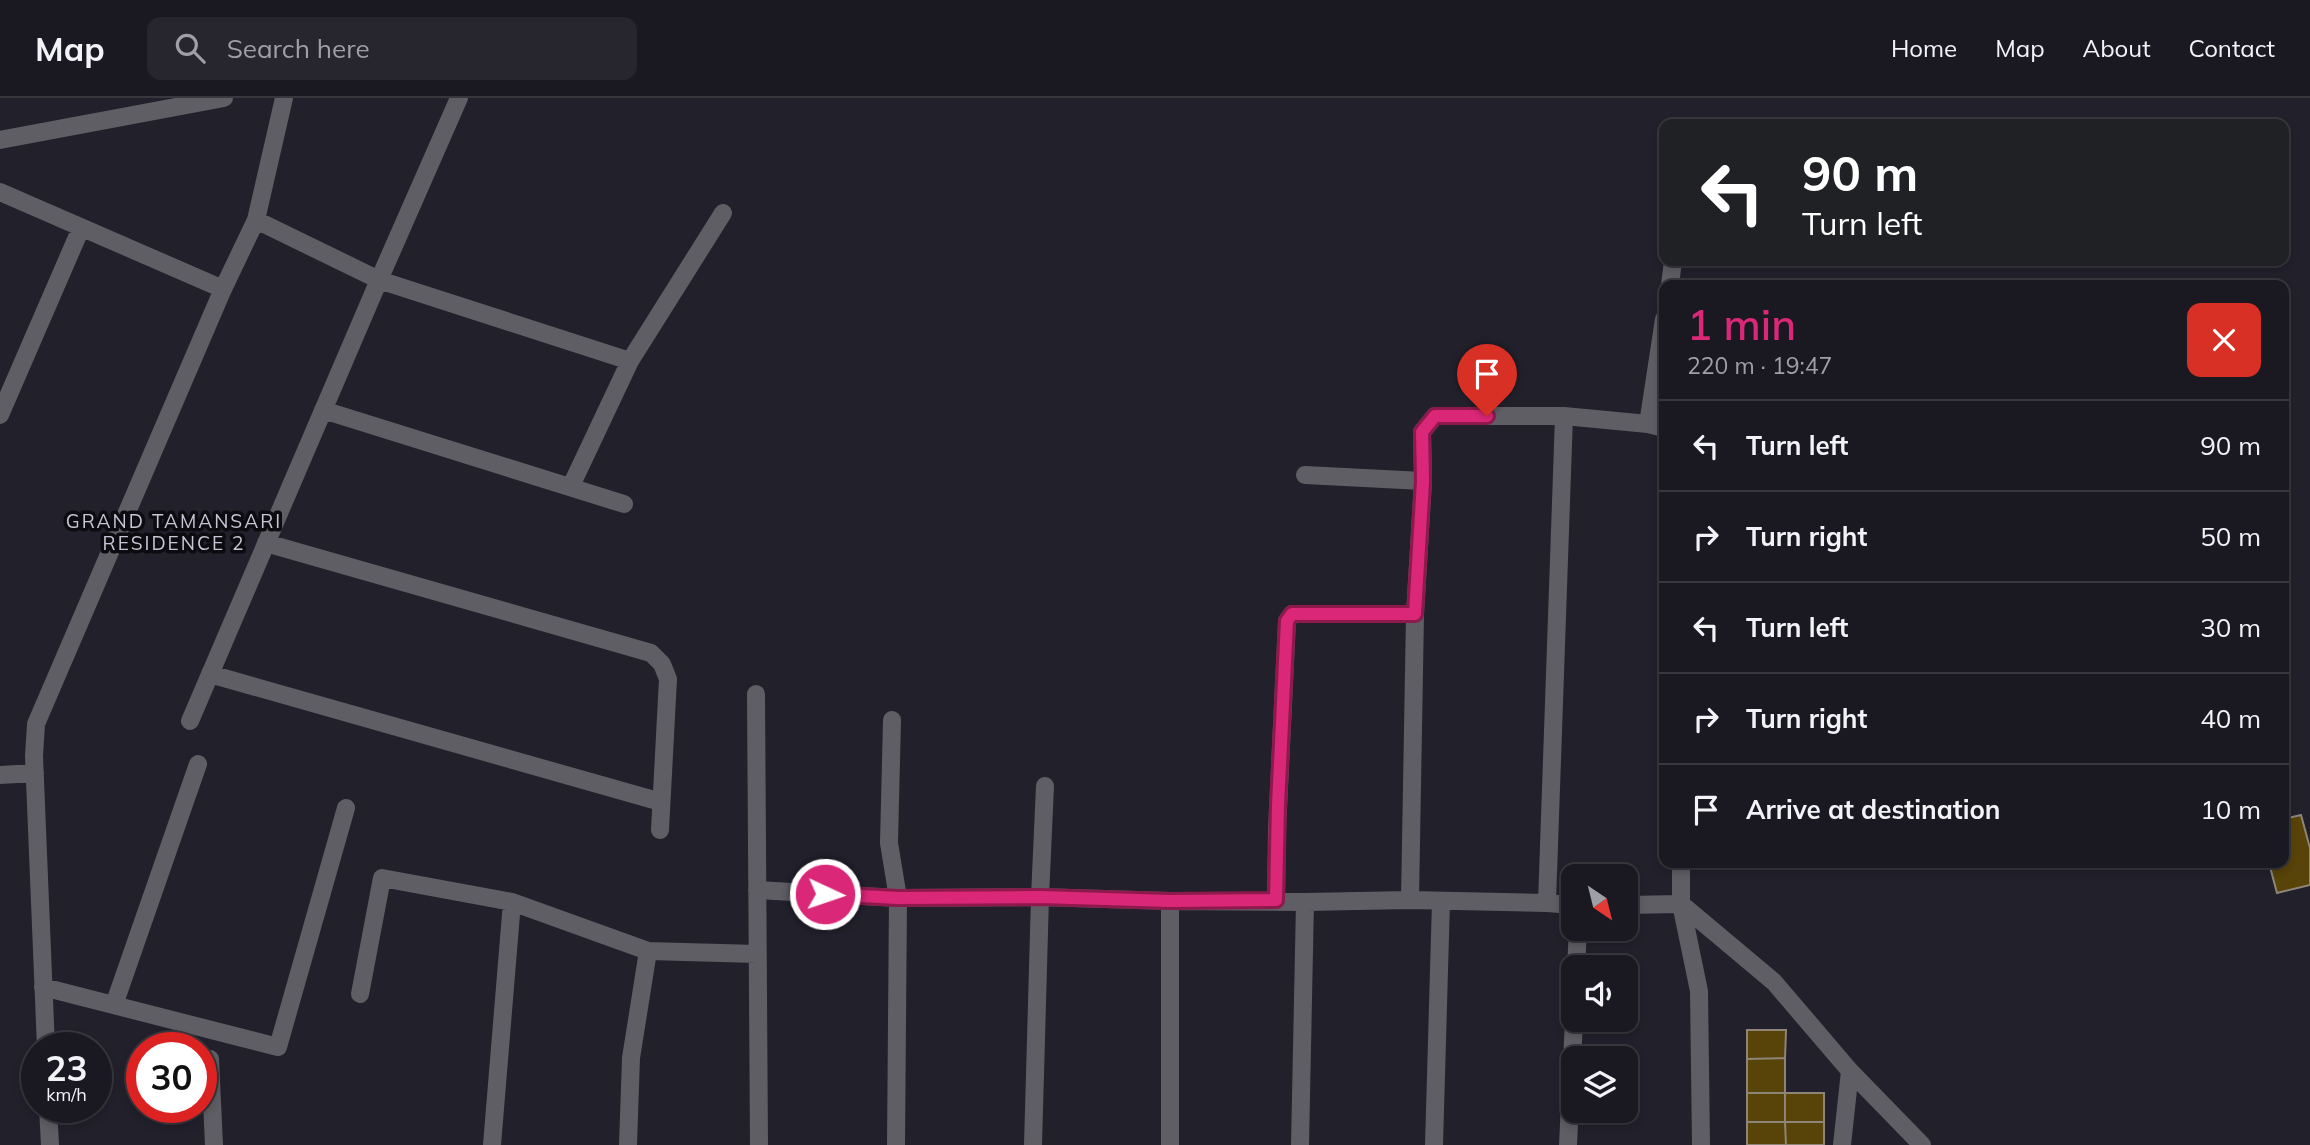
<!DOCTYPE html>
<html lang="en">
<head>
<meta charset="utf-8">
<style>
  :root { --surface:#1a1820; --page:#27252d; --text:#f1f3f6; --muted:#9fa0a5; --line:#38373e; --accent:#db2777 }
  body { margin:0; font-family:Mulish,sans-serif; background:var(--page); color:var(--text); height:100vh; display:flex; flex-direction:column; font-size:26px; white-space:nowrap }
  * { box-sizing:border-box; margin:0 }
  p { font-size:23px; color:var(--muted) }
  .icon { flex:none; width:38px; height:38px; fill:none; stroke:currentColor; stroke-width:2; stroke-linecap:round; stroke-linejoin:round }
  .map { position:relative; flex:1; overflow:hidden }
  .panel { position:absolute; left:1659px; top:182px; width:630px; height:588px; display:flex; flex-direction:column; background:var(--surface); border-radius:14px; box-shadow:0 4px 10px #0003,0 0 0 2px var(--line) }
  .panel>* { flex:none }
  .top-card { position:absolute; left:1659px; top:21px; width:630px; height:147px; border-radius:14px; box-shadow:0 4px 10px #0003,0 0 0 2px var(--line); background:#202124; color:#fff; overflow:hidden }
  .needle { width:46px; rotate:145deg }
  .buttons { position:absolute; left:1561px; top:766px; display:grid; gap:14px }
  .buttons a { display:grid; place-items:center; width:77px; height:77px; border-radius:14px; background:var(--surface); box-shadow:0 4px 10px #0003,0 0 0 2px var(--line); font-size:35px }
  .speed { position:absolute; left:21px; top:934px; display:flex; gap:14px; font-size:35px; font-weight:700; text-align:center }
  .speed>* { display:grid; place-content:center; width:91px; height:91px; border-radius:50%; background:var(--surface); box-shadow:0 4px 10px #0003,0 0 0 2px var(--line); line-height:1 }
  .speed small { font-size:18px; font-weight:400 }
  .speed .limit { border:10px solid #d22; background:#fff; color:#111 }
  .pin { position:absolute; display:grid; place-items:center; width:60px; height:60px; color:#fff; margin:-72px -30px; border-radius:50% 50% 50% 0; rotate:-45deg; box-shadow:0 0 7px #0007 }
  .pin .icon { rotate:45deg }
  .me { position:absolute; width:77px; margin:-38px; rotate:93deg; stroke-linejoin:round; filter:drop-shadow(0 0 5px #0008) }
  .turn { display:flex; align-items:center; gap:24px; height:147px; padding:0 28px; font-size:32px }
  .turn .icon { width:91px; height:91px; stroke-width:2.5 }
  .turn b { display:block; font-size:49px; line-height:60px }
  .round { display:grid; place-items:center; flex:none; width:74px; height:74px; border-radius:14px; background:var(--page) }
  .summary { display:flex; align-items:center; justify-content:space-between; height:119px; padding:0 28px }
  h1 { font-size:42px; font-weight:600; line-height:52px; color:var(--accent) }
  ul { padding:0; list-style:none }
  li { display:flex; align-items:center; gap:21px; height:91px; padding:0 28px; border-top:2px solid var(--line) }
  li div { flex:1 }
  li b { display:block; font-size:26px }
  li em { font-style:normal }
  header { display:flex; align-items:center; gap:42px; box-sizing:border-box; height:98px; padding:0 35px; background:var(--surface); border-bottom:2px solid var(--line) }
  header strong { font-size:33px }
  nav { display:flex; gap:38px; margin-inline-start:auto; font-size:24px }
  .search { width:490px; height:63px; background:var(--page); display:flex; align-items:center; gap:18px; box-sizing:border-box; padding:0 24px; border-radius:14px; color:var(--muted); font-size:26px }
  .map>svg:first-child { display:block }
  .building { fill:#584308; stroke:#8c8578; stroke-width:2 }
  .lines { fill:none; stroke-linecap:round; stroke-linejoin:round }
  .street { stroke:#5e5e64; stroke-width:18 }
  .route-casing { stroke:#8e194d; stroke-width:18 }
  .route { stroke:#db2777; stroke-width:12 }
  .labels { text-anchor:middle; stroke-width:7; stroke-linejoin:round; paint-order:stroke }
  .neighbourhood-label { font-size:19px; letter-spacing:2px; fill:#c6c5d4; stroke:#0b0b10 }
</style>
</head>
<body>
<header>
<strong>Map</strong>
<div class="search"><svg class="icon" aria-label="search" viewBox="0 0 24 24"><circle cx="10" cy="10" r="6"/><path d="M15 15l6 6"/></svg>Search here</div>
<nav><a>Home</a><a>Map</a><a>About</a><a>Contact</a></nav>
</header>
<div class="map">
<svg width="2310" height="1047" viewBox="0 0 2310 1047">
  <rect width="100%" height="100%" fill="#22202b"/>
  <path class="building" d="M 2301,717 L 2310,750 L 2310,787 L 2277,795 L 2269,765 L 2284,765 L 2284,721 Z
    M 1747,932 L 1786,932 L 1785,960 L 1747,961 Z
    M 1785,960 L 1785,995 L 1747,995 L 1747,961 Z
    M 1747,995 L 1785,995 L 1785,1024 L 1747,1024 Z
    M 1785,995 L 1824,995 L 1824,1024 L 1785,1024 Z
    M 1747,1024 L 1785,1024 L 1786,1047 L 1747,1047 Z
    M 1785,1024 L 1824,1024 L 1824,1047 L 1786,1047 Z"/>
  <g class="lines">
    <path class="street" d="M 0,42 L 224,0
      M 0,94 L 223,191
      M 256,122 L 379,182 L 459,0
      M 1670,187 L 1673,163
      M 630,263 L 723,115
      M 323,312 L 624,406
      M 0,317 L 81,130
      M 1648,326 L 1664,221
      M 1305,377 L 1423,383
      M 266,445 L 651,555 L 662,566 L 668,581 L 660,732
      M 210,576 L 661,704
      M 756,596 L 759,1047
      M 892,622 L 889,745 L 898,800 L 896,1047
      M 190,623 L 379,182 L 630,263 L 571,388
      M 0,677 L 35,675
      M 1681,765 L 1681,806 L 1699,893 L 1701,1047
      M 757,792 L 898,800 L 1040,799 L 1170,803 L 1305,804 L 1410,802 L 1547,805 L 1573,807
      M 1276,802 L 1277,732 L 1287,523 L 1292,516 L 1415,516
      M 1410,802 L 1415,516 L 1423,383 L 1422,334 L 1435,318 L 1564,318 L 1648,326 L 1664,330
      M 1547,805 L 1564,318
      M 1626,807 L 1681,806 L 1774,884 L 1850,973 L 1922,1047
      M 1576,870 L 1578,831
      M 43,889 L 278,949 L 346,710
      M 360,896 L 382,780 L 512,804
      M 114,907 L 198,666
      M 46,950 L 34,658 L 36,626 L 223,191 L 256,122 L 284,0
      M 210,961 L 214,1047
      M 48,1010 L 50,1047
      M 492,1047 L 512,804 L 648,853 L 757,856
      M 628,1047 L 631,960 L 648,853
      M 1033,1047 L 1040,799 L 1045,688
      M 1170,1047 L 1170,803
      M 1300,1047 L 1305,804
      M 1434,1047 L 1441,803
      M 1568,1047 L 1574,922
      M 1842,1047 L 1850,973"/>
  </g>
  <g class="lines">
    <g class="route-casing">
      <path id="route" d="M 825,796 L 898,800 L 1040,799 L 1170,803 L 1276,802 L 1278,707 L 1287,523 L 1292,516 L 1415,516 L 1423,383 L 1422,334 L 1435,318 L 1487,318"/>
    </g>
    <use href="#route" class="route"/>
  </g>
  <g class="labels">
    <g class="neighbourhood-label">
      <text x="174" y="430">GRAND TAMANSARI<tspan x="174" dy="22">RESIDENCE 2</tspan></text>
    </g>
  </g>
</svg>
<div class="buttons">
<a><svg class="needle" viewBox="-14 -14 28 28"><path d="M0-13l5 13h-10z" fill="#e53935"/><path d="M0 13l5-13h-10z" fill="#9fa0a5"/></svg></a>
<a><svg class="icon" aria-label="sound" viewBox="0 0 24 24"><path d="M4 9h4l5-4v14l-5-4H4zM17 9q2 3 0 6"/></svg></a>
<a><svg class="icon" aria-label="layers" viewBox="0 0 24 24"><path d="M12 4l9 5-9 5-9-5zM3 14l9 5 9-5"/></svg></a>
</div>
<div class="speed"><div>23<small>km/h</small></div><div class="limit">30</div></div>
<div class="pin" style="left:1487px;top:318px;background:#d93025"><svg class="icon" aria-label="arrive" viewBox="0 0 24 24"><path d="M6 21V4h12l-3 4 3 4H6"/></svg></div>
<svg class="me" style="left:825px;top:796px" viewBox="-20 -20 40 40"><circle r="17" fill="#db2777" stroke="#fff" stroke-width="3"/><path d="M0-11L8 9 0 5-8 9z" fill="#fff"/></svg>
<div class="top-card">
<div class="turn"><svg class="icon" aria-label="left" viewBox="0 0 24 24"><path d="M17 20v-9H6M10 6l-5 5 5 5"/></svg><div><b>90 m</b>Turn left</div></div>
</div>
<section class="panel">
<div class="summary"><div><h1>1 min</h1><p>220 m · 19:47</p></div><a class="round" style="background:#d93025;color:#fff"><svg class="icon" aria-label="close" viewBox="0 0 24 24"><path d="M6 6l12 12M18 6L6 18"/></svg></a></div>
<ul>
<li><svg class="icon" aria-label="left" viewBox="0 0 24 24"><path d="M17 20v-9H6M10 6l-5 5 5 5"/></svg><div><b>Turn left</b></div><em>90 m</em></li>
<li><svg class="icon" aria-label="right" viewBox="0 0 24 24"><path d="M7 20v-9h11M14 6l5 5-5 5"/></svg><div><b>Turn right</b></div><em>50 m</em></li>
<li><svg class="icon" aria-label="left" viewBox="0 0 24 24"><path d="M17 20v-9H6M10 6l-5 5 5 5"/></svg><div><b>Turn left</b></div><em>30 m</em></li>
<li><svg class="icon" aria-label="right" viewBox="0 0 24 24"><path d="M7 20v-9h11M14 6l5 5-5 5"/></svg><div><b>Turn right</b></div><em>40 m</em></li>
<li><svg class="icon" aria-label="arrive" viewBox="0 0 24 24"><path d="M6 21V4h12l-3 4 3 4H6"/></svg><div><b>Arrive at destination</b></div><em>10 m</em></li>
</ul>
</section>
</div>
</body>
</html>
